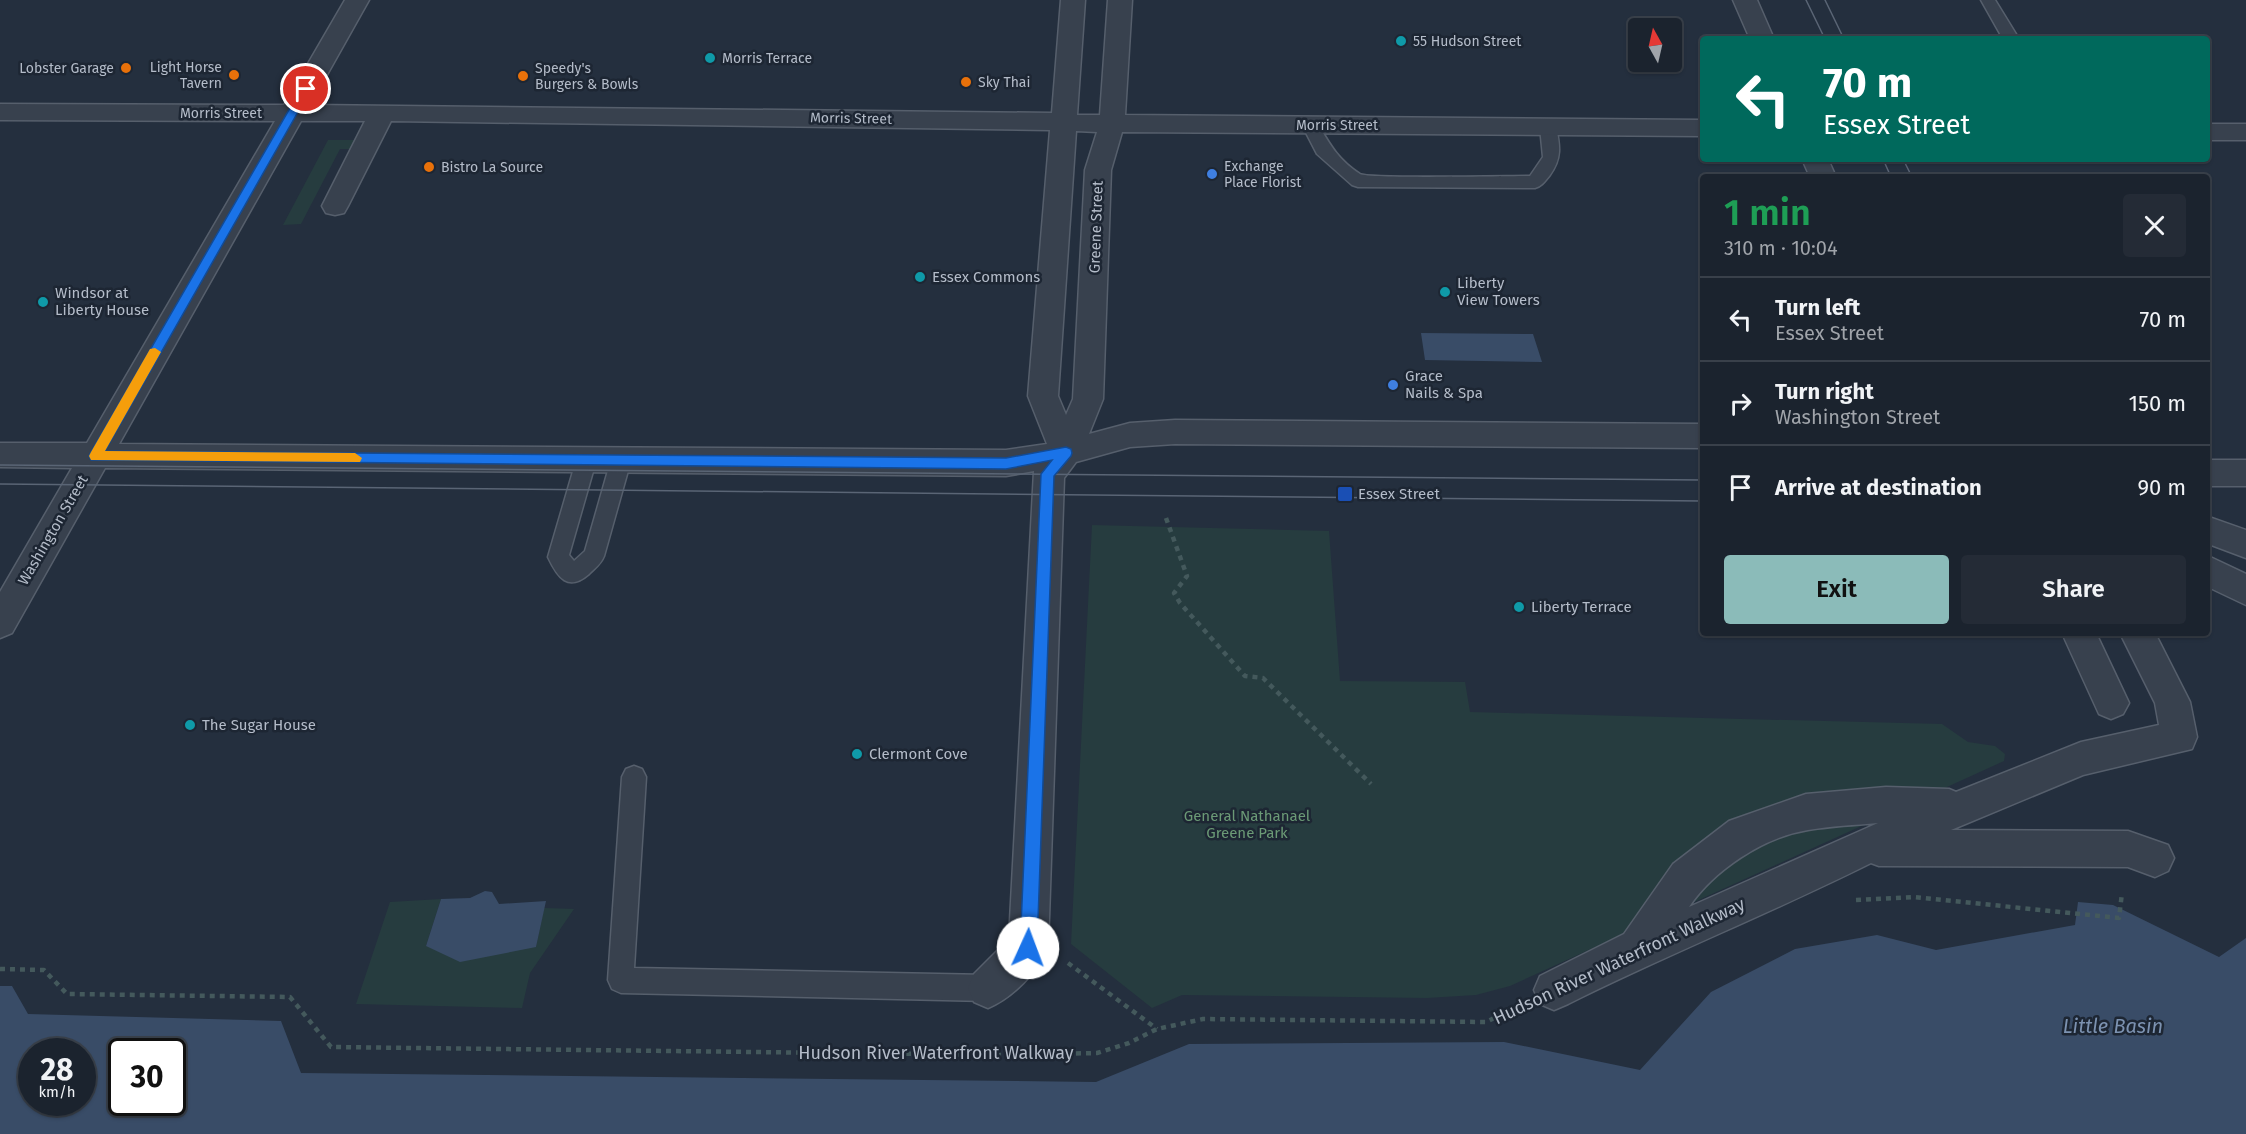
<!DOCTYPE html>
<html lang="en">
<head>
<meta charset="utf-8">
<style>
  :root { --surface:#1b232e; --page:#242b36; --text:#f1f3f6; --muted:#a0a4aa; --line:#39404a; --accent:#8bbbb9 }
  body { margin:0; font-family:"Fira Sans",sans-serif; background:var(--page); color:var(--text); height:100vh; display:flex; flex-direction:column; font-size:22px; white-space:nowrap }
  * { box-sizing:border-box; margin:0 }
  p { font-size:20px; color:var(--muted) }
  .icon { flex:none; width:33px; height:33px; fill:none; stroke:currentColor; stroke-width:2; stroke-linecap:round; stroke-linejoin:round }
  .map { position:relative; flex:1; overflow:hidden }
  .drawer { position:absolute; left:1700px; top:174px; width:510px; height:462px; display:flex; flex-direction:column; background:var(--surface); border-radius:6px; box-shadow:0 2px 4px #0004,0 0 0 2px var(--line) }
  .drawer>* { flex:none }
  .banner { position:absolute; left:1700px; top:36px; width:510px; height:126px; border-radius:6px; box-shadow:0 2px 4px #0004,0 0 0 2px var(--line); background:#00695c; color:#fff; overflow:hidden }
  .needle { width:39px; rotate:352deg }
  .buttons { position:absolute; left:1628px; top:18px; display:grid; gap:12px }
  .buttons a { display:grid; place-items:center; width:54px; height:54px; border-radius:6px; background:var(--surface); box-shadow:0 2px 4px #0004,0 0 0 2px var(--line); font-size:30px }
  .speed { position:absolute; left:18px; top:1038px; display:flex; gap:12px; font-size:30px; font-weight:700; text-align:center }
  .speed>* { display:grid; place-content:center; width:78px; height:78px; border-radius:50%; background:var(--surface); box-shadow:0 2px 4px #0004,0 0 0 2px var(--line); line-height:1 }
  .speed small { font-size:15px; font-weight:400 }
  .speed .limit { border:3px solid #111; border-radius:9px; background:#fff; color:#111 }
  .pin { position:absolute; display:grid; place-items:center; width:51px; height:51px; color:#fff; margin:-26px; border:3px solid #fff; border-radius:50%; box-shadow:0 2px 6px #0007 }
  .me { position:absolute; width:66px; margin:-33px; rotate:2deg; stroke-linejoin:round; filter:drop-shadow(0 0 4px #0008) }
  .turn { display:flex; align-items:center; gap:21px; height:126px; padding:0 24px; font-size:27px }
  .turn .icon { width:78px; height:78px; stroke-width:2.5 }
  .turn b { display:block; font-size:42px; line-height:51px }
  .round { display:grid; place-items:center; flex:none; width:63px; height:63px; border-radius:6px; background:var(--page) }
  .overview { display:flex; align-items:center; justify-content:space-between; height:102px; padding:0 24px }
  h1 { font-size:36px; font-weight:600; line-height:45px; color:#1e9e55 }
  .primary-button { display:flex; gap:12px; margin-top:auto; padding:12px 24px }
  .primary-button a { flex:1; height:69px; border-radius:6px; background:var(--accent); color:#111; font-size:24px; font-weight:600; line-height:69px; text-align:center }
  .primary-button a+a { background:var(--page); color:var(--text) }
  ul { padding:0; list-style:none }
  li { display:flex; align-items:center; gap:18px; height:84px; padding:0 24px; border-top:2px solid var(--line) }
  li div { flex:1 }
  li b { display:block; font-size:22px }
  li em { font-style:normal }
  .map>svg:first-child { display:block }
  .green { fill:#263c3f }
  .water { fill:#394c67; fill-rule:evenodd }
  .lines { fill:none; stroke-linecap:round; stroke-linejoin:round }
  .lane-casing { stroke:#565f6c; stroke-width:3 }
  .street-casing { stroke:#565f6c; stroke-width:3 }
  .path { stroke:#44595c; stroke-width:4.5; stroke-dasharray:5 5; stroke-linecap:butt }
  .lane { fill:#38414e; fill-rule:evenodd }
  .street { fill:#38414e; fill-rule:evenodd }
  .tram { stroke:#5a6575; stroke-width:1.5 }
  .route { fill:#1a73e8; stroke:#114b97; stroke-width:1.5 }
  .slow { fill:#f59e0b }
  .culture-dot { fill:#0f9aa8; stroke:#1d2633; stroke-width:2 }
  .food-dot { fill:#e8710a; stroke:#1d2633; stroke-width:2 }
  .shop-dot { fill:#3f7fe0; stroke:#1d2633; stroke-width:2 }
  .transit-dot { fill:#1a4fb4; stroke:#1d2633; stroke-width:2 }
  .labels { text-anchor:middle; stroke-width:5; stroke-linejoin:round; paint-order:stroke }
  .far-poi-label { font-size:14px; fill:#b4bcc9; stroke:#1d2633; text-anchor:start }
  .far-street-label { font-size:14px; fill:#b4bcc9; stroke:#1d2633 }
  .street-label { font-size:15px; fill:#b4bcc9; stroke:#1d2633 }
  .poi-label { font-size:15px; fill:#b4bcc9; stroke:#1d2633; text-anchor:start }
  .park-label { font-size:15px; fill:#6b9a76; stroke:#1d2633 }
  .near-street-label { font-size:18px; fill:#b4bcc9; stroke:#1d2633 }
  .near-water-label { font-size:20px; font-style:italic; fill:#7c92b1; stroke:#1d2633 }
</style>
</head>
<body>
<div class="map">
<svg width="2246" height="1134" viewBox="0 0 2246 1134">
  <rect width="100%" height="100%" fill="#242f3e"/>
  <path class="green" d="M 328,140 L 359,140 L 354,149 L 340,149 L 301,224 L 283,225 Z
    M 1092,525 L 1329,531 L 1340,681 L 1465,682 L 1470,712 L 1942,724 L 1968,742 L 1995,746 L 2005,754 L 2004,761 L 1510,986 L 1476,995 L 1427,998 L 1182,995 L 1152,1008 L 1071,944 Z
    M 441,899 L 426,946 L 536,947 L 544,908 L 574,909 L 530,973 L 522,1008 L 356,1004 L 390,902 Z"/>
  <path class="water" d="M 1421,333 L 1533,334 L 1542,362 L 1425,360 Z
    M 485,891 L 492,892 L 499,904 L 546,901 L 536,947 L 460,962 L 426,946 L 441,899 L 470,898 Z
    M 2078,902 L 2113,905 L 2219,957 L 2246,938 L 2246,1134 L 0,1134 L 0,986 L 12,986 L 28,1014 L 281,1021 L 301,1073 L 1096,1082 L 1189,1044 L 1504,1042 L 1640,1070 L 1711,992 L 1795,949 L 1877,935 L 1936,950 L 2075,925 ZM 32,1052 L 82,1052 L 82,1102 L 32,1102 ZM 122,1052 L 172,1052 L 172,1102 L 122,1102 Z"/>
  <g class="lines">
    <g class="lane-casing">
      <path id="lane" d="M 1981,0 L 1995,0 L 2019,39 L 2003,39 Z
        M 1310,120 L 1316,121 C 1329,143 1337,159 1360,174 C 1369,179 1508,176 1530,176 L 1543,157 L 1540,127 L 1542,123 L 1554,123 L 1556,127 C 1560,146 1562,158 1550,175 C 1545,181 1542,186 1535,188 L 1358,187 L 1352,185 L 1317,154 L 1302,125 L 1304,121 Z
        M 621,452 L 628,454 L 631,460 L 604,556 C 601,564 595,568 589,574 C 568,592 558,578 548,557 L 576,461 L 579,455 L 586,453 L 593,455 L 596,461 L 569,555 L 574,561 L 585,551 L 611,460 L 614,454 Z
        M 634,766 L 642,769 L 646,777 L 634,968 L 988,975 L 997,979 L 1001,988 L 997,997 L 988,1001 L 621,993 L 612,989 L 608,980 L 622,777 L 626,769 Z"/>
    </g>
    <g class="street-casing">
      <path id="street" d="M 345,0 L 369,0 L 310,105 L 1052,113 L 1061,0 L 1085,0 L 1077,115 L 1100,115 L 1108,0 L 1132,0 L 1125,115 L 1702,120 L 1702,136 L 1122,132 L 1111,170 L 1103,399 L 1089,434 L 1130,423 L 1175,420 L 1702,424 L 1702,448 L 1175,444 L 1130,447 L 1076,462 L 1064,478 L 1048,948 C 1038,972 1012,998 988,1008 L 974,1002 L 968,988 L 974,974 L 1009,939 L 1034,471 L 1006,476 L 105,468 L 12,633 L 0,638 L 0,592 L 72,468 L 0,467 L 0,443 L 87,443 L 275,121 L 0,120 L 0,104 L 284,105 ZM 301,121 L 365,121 L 322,206 L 326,213 L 335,215 L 344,213 L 348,206 L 391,121 L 1050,130 L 1028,396 L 1047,444 L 1006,450 L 119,444 ZM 1076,131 L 1097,132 L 1085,170 L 1073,399 L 1066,415 L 1058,396 Z
        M 1733,0 L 1757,0 L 1774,39 L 1750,39 Z
        M 2206,124 L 2246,124 L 2246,140 L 2206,140 Z
        M 1802,159 L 1828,159 L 1836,177 L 1810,177 Z
        M 2206,460 L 2246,460 L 2246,486 L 2206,486 Z
        M 2206,516 L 2246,530 L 2246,558 L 2206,543 Z
        M 2206,555 L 2246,574 L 2246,605 L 2206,586 Z
        M 2062,633 L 2096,633 L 2129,703 L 2123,714 L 2111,719 L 2099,714 Z
        M 2120,633 L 2155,633 L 2190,702 L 2197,737 L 2192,749 L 2083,775 L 1951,830 L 2128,831 L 2168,845 L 2174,858 L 2168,871 L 2155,877 L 2128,867 L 1879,866 L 1871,863 C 1771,913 1668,954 1568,1004 L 1554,1010 L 1540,1004 L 1534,990 L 1540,976 L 1624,934 L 1673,864 L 1729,821 L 1806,794 L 1886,787 L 1949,789 L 1956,792 L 2081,742 L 2159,725 L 2155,703 ZM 1878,823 L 1689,907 C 1714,870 1764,837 1808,830 C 1831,826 1855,825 1878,823 Z"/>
    </g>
    <path class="path" d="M 1166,518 L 1187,576 L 1174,593 L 1180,603 L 1245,676 L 1263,678 L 1371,784
      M 1856,900 L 1914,897 L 2119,918 L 2122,893
      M 1068,963 L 1157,1029
      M 0,969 L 44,970 L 67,994 L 290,997 L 331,1047 L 1008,1055 L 1097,1053 L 1129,1043 L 1157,1029 L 1203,1019 L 1486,1022 L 1515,1008"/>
    <use href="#lane" class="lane"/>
    <use href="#street" class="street"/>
    <path class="tram" d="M 1806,0 L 1825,39
      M 1825,0 L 1844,39
      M 1883,159 L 1891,177
      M 1903,159 L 1912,177
      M 0,465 L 1702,480
      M 0,484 L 1702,501"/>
  </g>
  <path class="route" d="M 306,85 L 311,89 L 105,451 L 1006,458 L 1066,447 L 1071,449 L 1072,453 L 1071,456 L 1054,476 L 1037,948 L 1034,954 L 1028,957 L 1023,954 L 1020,948 L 1041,474 L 1052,460 L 1006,469 L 91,460 L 89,456 L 91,452 L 301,89 Z"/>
  <path class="slow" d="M 155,348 L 161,352 L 105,451 L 355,453 L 362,458 L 360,462 L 91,460 L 89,456 L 91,452 L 150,349 Z"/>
  <g class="culture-dot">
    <circle cx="1401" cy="41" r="6"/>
    <circle cx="710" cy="58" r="6"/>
    <circle cx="920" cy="277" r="6"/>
    <circle cx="1445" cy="292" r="6"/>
    <circle cx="43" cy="302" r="6"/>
    <circle cx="1519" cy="607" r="6"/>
    <circle cx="190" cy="725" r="6"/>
    <circle cx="857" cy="754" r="6"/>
  </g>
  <g class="food-dot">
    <circle cx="126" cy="68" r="6"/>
    <circle cx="234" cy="75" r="6"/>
    <circle cx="523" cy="76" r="6"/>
    <circle cx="966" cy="82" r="6"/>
    <circle cx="429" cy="167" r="6"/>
  </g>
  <g class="shop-dot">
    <circle cx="1212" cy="174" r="6"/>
    <circle cx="1393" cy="385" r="6"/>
  </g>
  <rect class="transit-dot" x="1337" y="486" width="16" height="16" rx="3"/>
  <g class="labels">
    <g class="far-poi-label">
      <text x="1413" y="46">55 Hudson Street</text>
      <text x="722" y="63">Morris Terrace</text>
      <text x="222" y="72" text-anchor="end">Light Horse<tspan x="222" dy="16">Tavern</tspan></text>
      <text x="114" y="73" text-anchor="end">Lobster Garage</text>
      <text x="535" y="73">Speedy's<tspan x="535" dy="16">Burgers &amp; Bowls</tspan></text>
      <text x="978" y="87">Sky Thai</text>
      <text x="1224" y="171">Exchange<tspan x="1224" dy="16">Place Florist</tspan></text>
      <text x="441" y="172">Bistro La Source</text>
    </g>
    <g class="far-street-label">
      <text x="221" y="118">Morris Street</text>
      <text transform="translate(851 118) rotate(1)" y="5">Morris Street</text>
      <text x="1337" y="130">Morris Street</text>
    </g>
    <g class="street-label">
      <text transform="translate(1096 227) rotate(-88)" y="5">Greene Street</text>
      <text transform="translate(53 530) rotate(-60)" y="5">Washington Street</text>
    </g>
    <g class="poi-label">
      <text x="932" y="282">Essex Commons</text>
      <text x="1457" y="288">Liberty<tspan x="1457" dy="17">View Towers</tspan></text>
      <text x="55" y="298">Windsor at<tspan x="55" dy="17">Liberty House</tspan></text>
      <text x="1405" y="381">Grace<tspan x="1405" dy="17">Nails &amp; Spa</tspan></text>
      <text x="1358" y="499">Essex Street</text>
      <text x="1531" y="612">Liberty Terrace</text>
      <text x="202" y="730">The Sugar House</text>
      <text x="869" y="759">Clermont Cove</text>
    </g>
    <g class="park-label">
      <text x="1247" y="821">General Nathanael<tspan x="1247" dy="17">Greene Park</tspan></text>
    </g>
    <g class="near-street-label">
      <text transform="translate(1619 961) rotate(-25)" y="6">Hudson River Waterfront Walkway</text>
      <text x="936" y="1059">Hudson River Waterfront Walkway</text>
    </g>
    <g class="near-water-label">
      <text x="2113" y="1033">Little Basin</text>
    </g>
  </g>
</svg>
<div class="buttons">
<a><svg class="needle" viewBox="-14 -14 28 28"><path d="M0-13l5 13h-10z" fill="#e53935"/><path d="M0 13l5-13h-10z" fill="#a0a4aa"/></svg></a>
</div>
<div class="speed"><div>28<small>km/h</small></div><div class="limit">30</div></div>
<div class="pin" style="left:306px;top:89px;background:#d93025"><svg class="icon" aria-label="arrive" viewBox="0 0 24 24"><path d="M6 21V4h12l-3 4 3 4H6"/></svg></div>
<svg class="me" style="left:1028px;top:948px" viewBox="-20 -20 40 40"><circle r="19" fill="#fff"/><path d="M0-13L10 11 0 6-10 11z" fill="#1a73e8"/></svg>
<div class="banner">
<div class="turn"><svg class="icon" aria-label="left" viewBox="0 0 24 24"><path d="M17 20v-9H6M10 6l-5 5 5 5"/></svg><div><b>70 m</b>Essex Street</div></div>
</div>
<section class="drawer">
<div class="overview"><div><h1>1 min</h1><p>310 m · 10:04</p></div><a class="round"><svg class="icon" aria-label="close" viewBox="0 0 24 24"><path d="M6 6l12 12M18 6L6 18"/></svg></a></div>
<ul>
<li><svg class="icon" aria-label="left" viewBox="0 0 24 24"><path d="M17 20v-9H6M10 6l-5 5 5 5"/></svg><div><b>Turn left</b><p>Essex Street</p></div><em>70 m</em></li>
<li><svg class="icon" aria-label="right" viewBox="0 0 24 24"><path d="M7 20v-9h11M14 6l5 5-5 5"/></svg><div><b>Turn right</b><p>Washington Street</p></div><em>150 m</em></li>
<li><svg class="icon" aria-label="arrive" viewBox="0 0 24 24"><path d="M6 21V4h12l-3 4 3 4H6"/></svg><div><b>Arrive at destination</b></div><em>90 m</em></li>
</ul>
<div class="primary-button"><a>Exit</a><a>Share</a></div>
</section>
</div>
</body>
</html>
